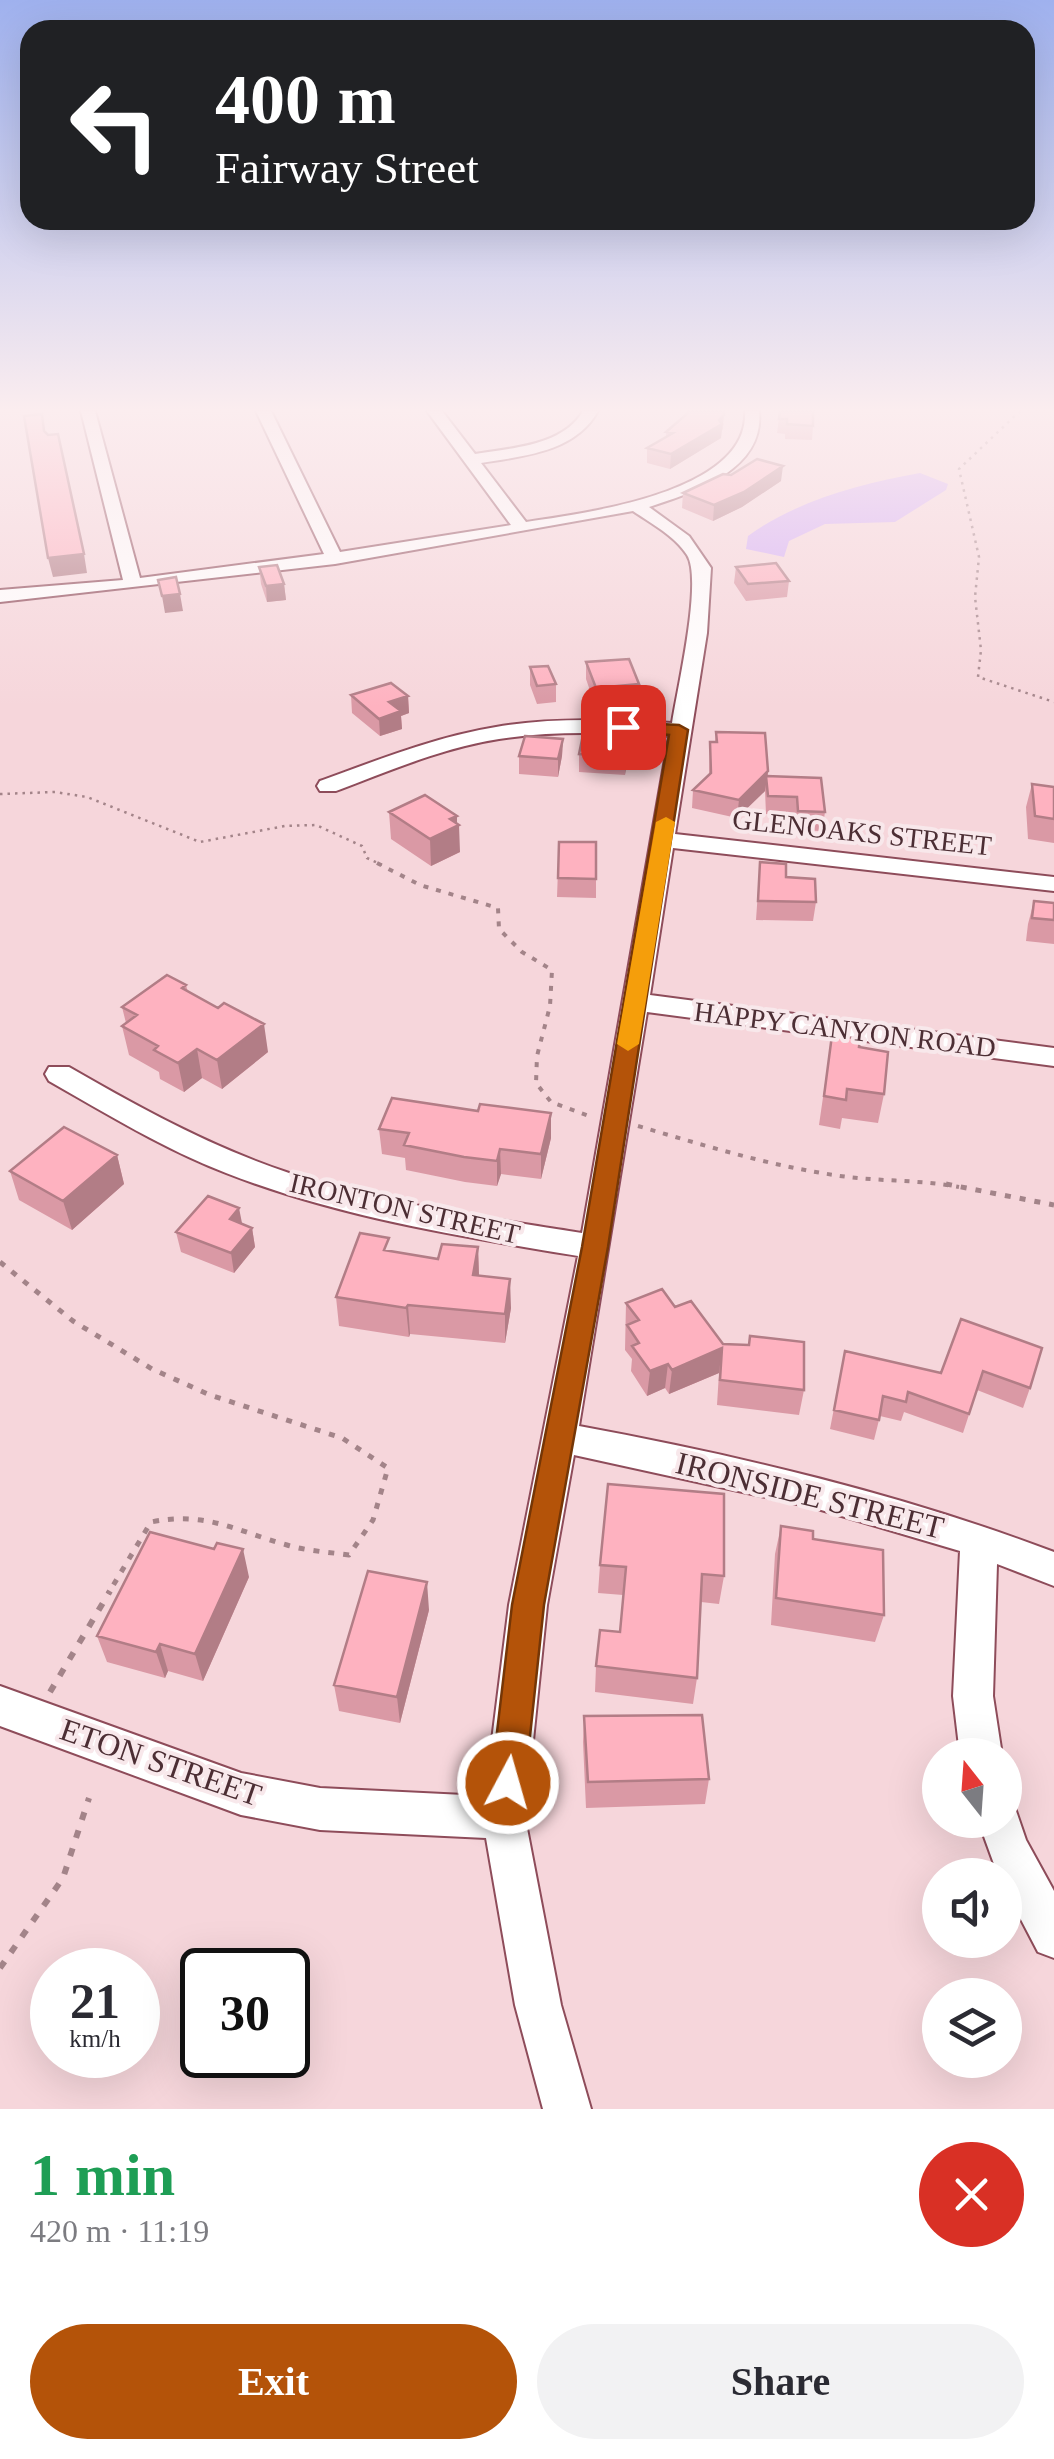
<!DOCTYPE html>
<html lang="en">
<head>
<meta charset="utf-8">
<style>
  :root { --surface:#fff; --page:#f2f2f3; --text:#2b2b33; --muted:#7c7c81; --accent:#b45309 }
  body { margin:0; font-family:Georgia,serif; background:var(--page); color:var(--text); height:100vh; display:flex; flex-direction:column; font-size:38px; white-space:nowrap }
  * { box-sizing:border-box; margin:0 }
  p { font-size:32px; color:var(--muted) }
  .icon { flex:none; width:55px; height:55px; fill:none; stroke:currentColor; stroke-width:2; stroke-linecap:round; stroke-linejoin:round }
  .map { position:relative; height:2109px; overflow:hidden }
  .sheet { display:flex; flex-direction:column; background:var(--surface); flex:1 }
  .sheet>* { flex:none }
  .banner { position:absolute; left:20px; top:20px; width:1015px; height:210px; border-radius:30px; box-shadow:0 10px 40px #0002; background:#202124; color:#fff; overflow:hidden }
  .needle { width:65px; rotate:343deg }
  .fabs { position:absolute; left:922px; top:1738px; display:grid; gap:20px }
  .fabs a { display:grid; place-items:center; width:100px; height:100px; border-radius:50%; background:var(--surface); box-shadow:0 10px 40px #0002; font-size:50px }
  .speed { position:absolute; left:30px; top:1948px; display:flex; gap:20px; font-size:50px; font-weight:700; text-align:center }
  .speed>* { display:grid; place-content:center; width:130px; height:130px; border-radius:50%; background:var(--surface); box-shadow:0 10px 40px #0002; line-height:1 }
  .speed small { font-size:25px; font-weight:400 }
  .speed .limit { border:5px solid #111; border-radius:15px; background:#fff; color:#111 }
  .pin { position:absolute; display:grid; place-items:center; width:85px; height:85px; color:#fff; margin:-42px; border-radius:20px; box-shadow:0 5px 15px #0006 }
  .me { position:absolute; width:110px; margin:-55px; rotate:6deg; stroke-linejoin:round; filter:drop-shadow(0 0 8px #0008) }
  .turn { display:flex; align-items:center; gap:35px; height:210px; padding:0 30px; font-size:45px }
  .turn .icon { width:130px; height:130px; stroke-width:2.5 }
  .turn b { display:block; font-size:70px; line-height:85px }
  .round { display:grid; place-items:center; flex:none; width:105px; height:105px; border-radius:52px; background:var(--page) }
  .head { display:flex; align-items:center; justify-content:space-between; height:170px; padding:0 30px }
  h1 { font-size:60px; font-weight:800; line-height:75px; color:#1e9e55 }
  .action { display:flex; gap:20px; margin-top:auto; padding:20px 30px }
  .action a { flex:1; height:115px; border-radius:60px; background:var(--accent); color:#fff; font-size:40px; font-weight:800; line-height:115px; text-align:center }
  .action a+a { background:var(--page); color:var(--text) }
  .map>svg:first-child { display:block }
  .water { fill:#d3adf8 }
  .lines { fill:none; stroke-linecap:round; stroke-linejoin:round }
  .minor-casing { stroke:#8e4c5a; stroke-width:4 }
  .path-far3 { stroke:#a38489; stroke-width:2.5; stroke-dasharray:2.5 5; stroke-linecap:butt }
  .path-far2 { stroke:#a38489; stroke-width:4; stroke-dasharray:5 8; stroke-linecap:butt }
  .path-far1 { stroke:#a38489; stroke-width:5; stroke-dasharray:6 9; stroke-linecap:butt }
  .path { stroke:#a38489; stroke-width:6; stroke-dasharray:8 11; stroke-linecap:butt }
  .minor { fill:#fff; fill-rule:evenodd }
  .wall { fill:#da99a5 }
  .shaded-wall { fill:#b27d86 }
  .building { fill:#feb2c0; stroke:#b27d86; stroke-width:2.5 }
  .route { fill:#b45309; stroke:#753606; stroke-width:2.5 }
  .slow { fill:#f59e0b }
  .labels { text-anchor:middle; stroke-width:8; stroke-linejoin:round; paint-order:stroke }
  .street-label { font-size:28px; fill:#4c2e34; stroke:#f8e8eb }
  .near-street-label { font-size:32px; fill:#4c2e34; stroke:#f8e8eb }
</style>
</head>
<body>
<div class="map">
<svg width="1054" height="2109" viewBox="0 0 1054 2109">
  <rect width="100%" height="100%" fill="#f6d6db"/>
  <path class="water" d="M 920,473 L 948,484 L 946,490 L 895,522 L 825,524 L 789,541 L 784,557 L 746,549 L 748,536 C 796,501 862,483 920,473 Z"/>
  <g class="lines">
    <g class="minor-casing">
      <path id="minor" d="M 81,411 L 95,411 L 140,578 L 324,554 L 256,411 L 271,411 L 340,552 L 511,525 L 427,411 L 442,411 L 475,454 C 511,448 563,446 583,411 L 598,411 C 575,452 524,456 481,463 L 526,522 C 585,513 750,493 745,411 L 759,411 C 765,470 694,492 649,507 L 689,536 L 711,568 L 707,633 L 675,834 L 1054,877 L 1054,891 L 673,848 L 650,995 L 1054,1048 L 1054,1066 L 647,1012 L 579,1426 C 741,1456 901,1494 1054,1552 L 1054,1586 L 997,1564 L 993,1696 L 1002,1755 L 960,1755 L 953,1696 L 960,1551 L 811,1507 L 574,1455 L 547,1605 L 525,1818 L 561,2005 L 591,2109 L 543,2109 L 515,2005 L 486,1838 L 320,1830 L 241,1815 L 0,1726 L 0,1686 L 241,1773 L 320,1788 L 485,1796 L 509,1605 L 578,1256 C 458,1236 339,1217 226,1173 C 164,1149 107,1114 49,1081 L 45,1074 L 49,1067 L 69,1067 C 140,1108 211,1147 289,1173 C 384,1204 484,1217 582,1233 L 669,736 C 612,733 555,730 499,739 C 442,748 389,771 336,791 L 320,791 L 317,786 L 320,781 C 378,760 435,737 496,727 C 554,717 613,720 672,723 C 677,690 703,580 687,555 C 675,536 652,524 633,511 L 335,564 L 0,602 L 0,590 L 123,580 Z
        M 1005,1801 L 1014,1805 L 1026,1840 L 1054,1891 L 1054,1958 L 1038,1952 L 1005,1889 L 1005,1875 L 998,1875 L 978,1820 L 1005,1820 Z"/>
    </g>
    <path class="path-far3" d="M 1020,411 L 959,469 L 979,557 L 975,597 L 981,650 L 978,677 L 1054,702
      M 0,794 L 55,792 L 87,797 L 200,842 L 285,826 L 316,825 L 362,846 L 367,858 L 382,865"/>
    <path class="path-far2" d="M 377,863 L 420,885 L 498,908 L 499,929 L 522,952 L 552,970 L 550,1006 L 537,1056 L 536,1083 L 551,1102 L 592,1117
      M 638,1126 C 703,1145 767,1165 834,1175 C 876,1182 917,1179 959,1187"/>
    <path class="path-far1" d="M 946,1184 L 1054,1205
      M 0,1262 L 73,1321 L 152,1369 L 210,1395 L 342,1438 L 388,1468 L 373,1520 L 349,1555 C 328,1552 307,1551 287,1545 C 236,1531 207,1511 151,1522 L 108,1594"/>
    <path class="path" d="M 50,1692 L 110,1591
      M 0,1968 L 63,1878 L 89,1798"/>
    <use href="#minor" class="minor"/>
  </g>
  <path class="wall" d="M 686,411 L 724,411 L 723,429 L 721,431 L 721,438 L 670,469 L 647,463 L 647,448 L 666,438 L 666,432 L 686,415 Z
    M 780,411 L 813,426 L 812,440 L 785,439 L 785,434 L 777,433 Z
    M 781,481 L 742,507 L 713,521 L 682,508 L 683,493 Z
    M 259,567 L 284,584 L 286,600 L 267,602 L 261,584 Z
    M 736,567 L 789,581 L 787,597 L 746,601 L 734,583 Z
    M 586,662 L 639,684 L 638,702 L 595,705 L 586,679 Z
    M 530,667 L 556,684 L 556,702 L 537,704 L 530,685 Z
    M 351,695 L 408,696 L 409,713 L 401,716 L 402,729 L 380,736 L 352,713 Z
    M 716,732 L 768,771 L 768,776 L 825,812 L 822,831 L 795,830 L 794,815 L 766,814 L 765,791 L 737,818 L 692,808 L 693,790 L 709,776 L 710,742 L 715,742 Z
    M 630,733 L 625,775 L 579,772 L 579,754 Z
    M 563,739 L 562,756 L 558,777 L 519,774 L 519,756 Z
    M 1032,784 L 1054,787 L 1054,843 L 1028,839 L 1026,807 Z
    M 389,812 L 460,852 L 431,866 L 391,839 Z
    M 559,842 L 596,842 L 596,898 L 557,897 Z
    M 760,862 L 816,902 L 813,921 L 756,920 Z
    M 1034,901 L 1054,903 L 1054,944 L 1026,941 L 1028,924 Z
    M 186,985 L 188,992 L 268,1052 L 222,1089 L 202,1078 L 184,1092 L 160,1079 L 159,1072 L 129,1055 L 122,1026 L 126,1023 L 122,1007 Z
    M 832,1035 L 859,1047 L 884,1094 L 878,1123 L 842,1118 L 840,1129 L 819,1125 Z
    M 478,1111 L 551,1113 L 551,1138 L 541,1179 L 501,1174 L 497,1186 L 465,1182 L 406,1170 L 405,1158 L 382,1154 L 379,1129 Z
    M 117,1155 L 124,1184 L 72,1230 L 19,1200 L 10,1171 Z
    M 242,1224 L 252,1228 L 255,1247 L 234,1273 L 181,1252 L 176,1232 Z
    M 478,1247 L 479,1276 L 511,1308 L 505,1343 L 410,1334 L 409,1337 L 339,1326 L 336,1297 L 390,1251 L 438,1259 Z
    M 626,1303 L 723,1344 L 804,1390 L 799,1415 L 717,1405 L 719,1373 L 669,1394 L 665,1388 L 647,1396 L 631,1371 L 632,1359 L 625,1350 Z
    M 961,1319 L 1030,1388 L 1023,1408 L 977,1390 L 963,1433 L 904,1412 L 901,1421 L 880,1416 L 874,1440 L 830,1429 L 845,1351 L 941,1373 Z
    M 781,1526 L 813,1539 L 884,1615 L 875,1642 L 771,1625 L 775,1554 Z
    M 600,1565 L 724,1576 L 719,1604 L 701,1602 L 697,1678 L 693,1704 L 595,1692 L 596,1666 L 620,1632 L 623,1595 L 598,1593 Z
    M 249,1577 L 203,1681 L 168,1671 L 165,1678 L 107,1662 L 97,1636 Z
    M 429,1610 L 400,1723 L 339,1711 L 334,1685 Z
    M 584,1716 L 709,1779 L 705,1804 L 586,1808 L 583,1742 Z"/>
  <path class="shaded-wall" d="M 724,415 L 721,438 L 670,469 L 671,454 Z
    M 783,466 L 781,481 L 742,507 L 713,521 L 714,505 Z
    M 84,554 L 87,573 L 53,577 L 48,558 Z
    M 284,584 L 286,600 L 267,602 L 266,586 Z
    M 180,594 L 183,611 L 165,613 L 162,596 Z
    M 408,696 L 409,713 L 401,716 L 402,729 L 380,736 L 379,719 L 389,702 Z
    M 630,733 L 629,751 L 625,775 L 626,757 Z
    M 563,739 L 562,756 L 558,777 L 558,759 Z
    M 768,771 L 765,791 L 737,818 L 739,800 Z
    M 457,816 L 457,826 L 459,825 L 460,852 L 431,866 L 430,839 L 450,819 Z
    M 264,1024 L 268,1052 L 222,1089 L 217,1060 Z
    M 197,1049 L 202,1078 L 184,1092 L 178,1063 Z
    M 551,1113 L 551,1138 L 541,1179 L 541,1154 Z
    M 500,1149 L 501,1174 L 497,1186 L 497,1161 Z
    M 117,1155 L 124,1184 L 72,1230 L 63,1201 Z
    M 239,1208 L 243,1228 L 230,1219 Z
    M 252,1228 L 255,1247 L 234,1273 L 231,1253 Z
    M 478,1247 L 479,1276 L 473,1275 Z
    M 510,1279 L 511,1308 L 505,1343 L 505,1314 Z
    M 408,1305 L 410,1334 L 409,1337 L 406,1308 Z
    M 722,1348 L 719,1373 L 669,1394 L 672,1370 Z
    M 668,1364 L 665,1388 L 647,1396 L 650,1371 Z
    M 243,1549 L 249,1577 L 203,1681 L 195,1654 Z
    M 427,1582 L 429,1610 L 400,1723 L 397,1697 Z
    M 160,1644 L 168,1671 L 165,1678 L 156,1652 Z"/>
  <path class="building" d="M 688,411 L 724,411 L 724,415 L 719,420 L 722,424 L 671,454 L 647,448 L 673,433 L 666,432 L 688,413 Z
    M 780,411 L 813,411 L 813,426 L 787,424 L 787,419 L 779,419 Z
    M 42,414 L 44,431 L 48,435 L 58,434 L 84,554 L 48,558 L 24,416 Z
    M 757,459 L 783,466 L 744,492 L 714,505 L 683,493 L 723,474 L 731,475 Z
    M 776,563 L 789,581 L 748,584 L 736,567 Z
    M 277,565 L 284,584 L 266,586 L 259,567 Z
    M 176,577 L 180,594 L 162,596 L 158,580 Z
    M 629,659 L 639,684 L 596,688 L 586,662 Z
    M 548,666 L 556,684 L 537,686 L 530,667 Z
    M 391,683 L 408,696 L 389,702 L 401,711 L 379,719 L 351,695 Z
    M 584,730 L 630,733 L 626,757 L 579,754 Z
    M 716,732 L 765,733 L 768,771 L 739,800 L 693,790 L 711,773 L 710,742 L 717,742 Z
    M 525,736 L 563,739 L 558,759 L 519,756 Z
    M 766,776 L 821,778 L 825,812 L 798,811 L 797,797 L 768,796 Z
    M 1032,784 L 1054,787 L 1054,819 L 1035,816 Z
    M 425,795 L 457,816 L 450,819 L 459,825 L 430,839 L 389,812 Z
    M 559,842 L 596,842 L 596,879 L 558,878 Z
    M 760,862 L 786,864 L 786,877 L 815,879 L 816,902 L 758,901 Z
    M 1034,901 L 1054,903 L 1054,920 L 1032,918 Z
    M 167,975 L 186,985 L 182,988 L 218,1008 L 224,1003 L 264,1024 L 217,1060 L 197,1049 L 178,1063 L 154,1050 L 158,1046 L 122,1026 L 137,1015 L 122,1007 Z
    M 832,1035 L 860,1039 L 859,1047 L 888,1052 L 884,1094 L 847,1089 L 846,1100 L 824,1096 Z
    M 392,1098 L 478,1111 L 480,1104 L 551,1113 L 541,1154 L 500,1149 L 497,1161 L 464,1157 L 404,1145 L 409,1133 L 379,1129 Z
    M 64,1127 L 117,1155 L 63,1201 L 10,1171 Z
    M 208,1196 L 239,1208 L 230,1219 L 252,1228 L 231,1253 L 176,1232 Z
    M 360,1233 L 389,1238 L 384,1250 L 438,1259 L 442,1244 L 478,1247 L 473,1275 L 510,1279 L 505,1314 L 408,1305 L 406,1308 L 336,1297 Z
    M 662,1289 L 675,1307 L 691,1301 L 723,1344 L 749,1345 L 750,1336 L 804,1342 L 804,1390 L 720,1380 L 722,1348 L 672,1370 L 668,1364 L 650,1371 L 632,1346 L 639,1343 L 627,1325 L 639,1320 L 626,1303 Z
    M 961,1319 L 1042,1348 L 1030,1388 L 983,1371 L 969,1414 L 908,1392 L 906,1402 L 883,1396 L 879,1420 L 834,1410 L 845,1351 L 941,1373 Z
    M 608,1484 L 724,1494 L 724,1576 L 702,1574 L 697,1678 L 596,1666 L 600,1630 L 620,1632 L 626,1567 L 600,1565 Z
    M 781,1526 L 813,1531 L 813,1539 L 883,1550 L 884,1615 L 776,1598 Z
    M 150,1532 L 214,1549 L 217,1543 L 243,1549 L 195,1654 L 160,1644 L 156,1652 L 97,1636 Z
    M 368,1571 L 427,1582 L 397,1697 L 334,1685 Z
    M 702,1715 L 709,1779 L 588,1782 L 584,1716 Z"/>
  <linearGradient id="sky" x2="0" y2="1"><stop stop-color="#9fb1ee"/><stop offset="0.58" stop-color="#fbedef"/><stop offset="1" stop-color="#fbedef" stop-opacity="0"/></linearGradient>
  <rect width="1054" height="707" fill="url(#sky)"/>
  <path class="route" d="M 623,722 L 679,725 L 688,730 L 608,1247 L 544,1605 L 525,1783 L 520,1795 L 508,1800 L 496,1795 L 491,1783 L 512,1605 L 582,1247 L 669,735 L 617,731 L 615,727 Z"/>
  <path class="slow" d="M 666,817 L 675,822 L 639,1044 L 628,1051 L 617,1044 L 656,822 Z"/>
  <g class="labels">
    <g class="street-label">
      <text transform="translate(862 832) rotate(6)" y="10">GLENOAKS STREET</text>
      <text transform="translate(845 1029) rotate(7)" y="10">HAPPY CANYON ROAD</text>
      <text transform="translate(405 1208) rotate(13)" y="10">IRONTON STREET</text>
    </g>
    <g class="near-street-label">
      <text transform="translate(810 1495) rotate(14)" y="11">IRONSIDE STREET</text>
      <text transform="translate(161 1762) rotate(19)" y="11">ETON STREET</text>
    </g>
  </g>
</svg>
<div class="fabs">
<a><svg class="needle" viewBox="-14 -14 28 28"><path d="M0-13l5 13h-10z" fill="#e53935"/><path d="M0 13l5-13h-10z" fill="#7c7c81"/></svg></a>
<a><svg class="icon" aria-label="sound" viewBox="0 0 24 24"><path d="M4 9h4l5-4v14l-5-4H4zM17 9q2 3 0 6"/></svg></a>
<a><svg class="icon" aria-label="layers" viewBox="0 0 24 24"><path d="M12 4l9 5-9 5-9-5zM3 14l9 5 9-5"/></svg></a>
</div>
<div class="speed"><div>21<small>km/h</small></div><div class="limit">30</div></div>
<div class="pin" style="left:623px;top:727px;background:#d93025"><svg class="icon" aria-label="arrive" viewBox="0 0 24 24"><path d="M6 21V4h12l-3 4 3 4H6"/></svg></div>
<svg class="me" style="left:508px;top:1783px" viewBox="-20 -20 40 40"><circle r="17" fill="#b45309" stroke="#fff" stroke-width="3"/><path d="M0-11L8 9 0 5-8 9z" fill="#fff"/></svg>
<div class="banner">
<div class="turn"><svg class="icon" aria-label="left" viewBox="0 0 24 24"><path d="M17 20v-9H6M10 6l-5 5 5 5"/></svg><div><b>400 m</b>Fairway Street</div></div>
</div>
</div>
<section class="sheet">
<div class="head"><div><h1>1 min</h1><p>420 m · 11:19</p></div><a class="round" style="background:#d93025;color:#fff"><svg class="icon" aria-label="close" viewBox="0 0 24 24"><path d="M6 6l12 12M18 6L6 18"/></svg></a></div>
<div class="action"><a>Exit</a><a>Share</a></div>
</section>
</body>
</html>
